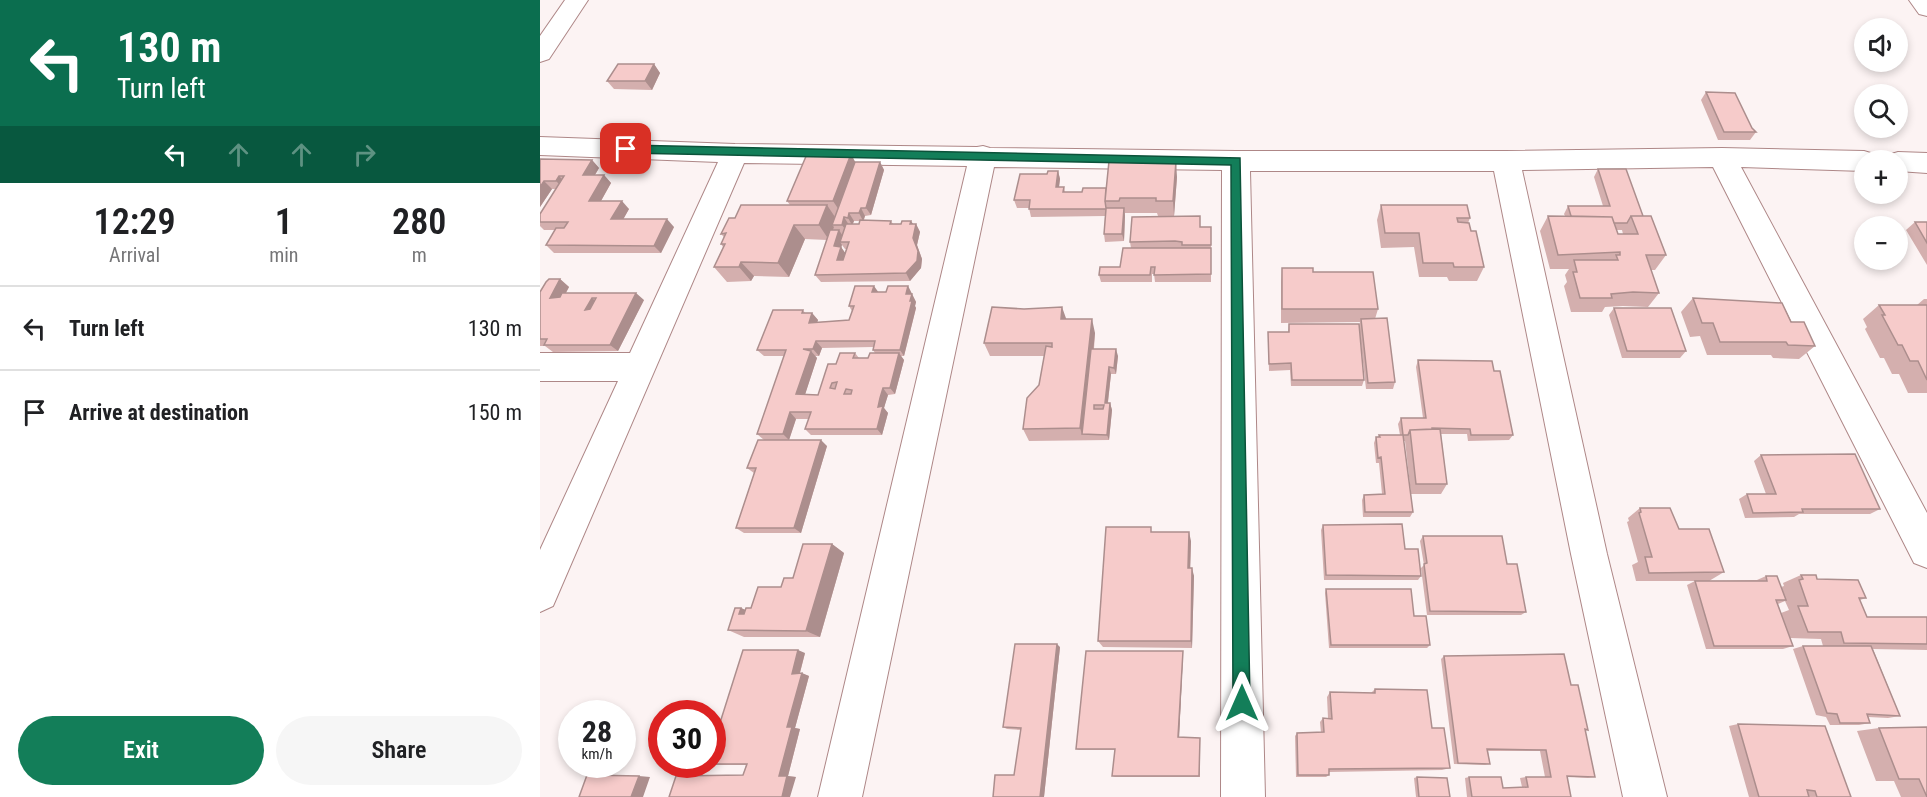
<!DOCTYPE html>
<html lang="en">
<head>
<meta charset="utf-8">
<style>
  :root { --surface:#fff; --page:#f6f6f6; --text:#202124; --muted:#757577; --line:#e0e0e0; --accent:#137e59 }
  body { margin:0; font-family:"Roboto Condensed",sans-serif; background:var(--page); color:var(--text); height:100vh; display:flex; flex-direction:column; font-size:22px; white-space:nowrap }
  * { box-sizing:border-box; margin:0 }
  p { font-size:20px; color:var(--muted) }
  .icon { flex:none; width:33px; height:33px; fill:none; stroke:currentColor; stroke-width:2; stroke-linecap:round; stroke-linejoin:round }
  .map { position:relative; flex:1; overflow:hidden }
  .panel { display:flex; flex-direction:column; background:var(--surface); width:540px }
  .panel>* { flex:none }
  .guide { background:#0b6e4f; color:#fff; overflow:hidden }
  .buttons { position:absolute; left:1314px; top:18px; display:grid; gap:12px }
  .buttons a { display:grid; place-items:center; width:54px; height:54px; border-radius:50%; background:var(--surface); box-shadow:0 3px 9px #0003; font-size:30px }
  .speed { position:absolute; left:18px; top:700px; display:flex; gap:12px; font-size:30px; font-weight:700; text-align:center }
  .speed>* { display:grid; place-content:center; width:78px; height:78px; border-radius:50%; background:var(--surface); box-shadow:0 3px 9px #0003; line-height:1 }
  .speed small { font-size:15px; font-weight:400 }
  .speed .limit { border:9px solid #d22; background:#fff; color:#111 }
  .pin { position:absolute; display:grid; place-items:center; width:51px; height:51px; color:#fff; margin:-26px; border-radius:12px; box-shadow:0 3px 9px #0006 }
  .me { position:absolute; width:66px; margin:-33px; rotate:0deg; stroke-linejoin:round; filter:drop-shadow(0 0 4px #0008) }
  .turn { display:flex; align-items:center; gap:21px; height:126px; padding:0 18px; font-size:27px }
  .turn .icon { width:78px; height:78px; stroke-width:2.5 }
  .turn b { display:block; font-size:42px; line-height:51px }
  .lanes { display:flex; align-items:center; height:57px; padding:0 18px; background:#0003; justify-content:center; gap:30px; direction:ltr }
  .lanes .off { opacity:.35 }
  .eta { display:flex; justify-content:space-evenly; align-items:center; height:102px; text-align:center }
  .eta b { font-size:36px; font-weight:600; line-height:42px }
  .cta { display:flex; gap:12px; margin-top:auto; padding:12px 18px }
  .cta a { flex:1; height:69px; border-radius:36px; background:var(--accent); color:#fff; font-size:24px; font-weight:600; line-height:69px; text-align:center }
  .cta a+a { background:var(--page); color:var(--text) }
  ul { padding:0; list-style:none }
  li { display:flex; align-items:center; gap:18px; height:84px; padding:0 18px; border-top:2px solid var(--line) }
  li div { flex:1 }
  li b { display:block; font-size:22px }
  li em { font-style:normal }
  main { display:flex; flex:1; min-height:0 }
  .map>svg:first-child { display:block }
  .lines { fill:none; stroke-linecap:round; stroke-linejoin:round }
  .minor-casing { stroke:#ae8787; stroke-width:2 }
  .minor { fill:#fff; fill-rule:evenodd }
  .wall { fill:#d4afae; fill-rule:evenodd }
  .shaded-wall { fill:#ac8e8d }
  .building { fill:#f6cbca; stroke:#ac8e8d; stroke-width:1.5; fill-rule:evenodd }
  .route { fill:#137e59; stroke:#0c523a; stroke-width:1.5 }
</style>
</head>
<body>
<main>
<section class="panel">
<div class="guide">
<div class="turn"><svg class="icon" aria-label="left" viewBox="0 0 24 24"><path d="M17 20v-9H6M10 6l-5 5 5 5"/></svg><div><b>130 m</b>Turn left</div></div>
<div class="lanes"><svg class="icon" aria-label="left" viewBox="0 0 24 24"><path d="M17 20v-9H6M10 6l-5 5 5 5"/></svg><svg class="icon off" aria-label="ahead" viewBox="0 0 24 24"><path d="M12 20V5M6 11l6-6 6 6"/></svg><svg class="icon off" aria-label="ahead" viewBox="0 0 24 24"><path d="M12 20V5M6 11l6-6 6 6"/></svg><svg class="icon off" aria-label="right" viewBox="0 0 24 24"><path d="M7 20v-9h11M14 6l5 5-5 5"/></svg></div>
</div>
<div class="eta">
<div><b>12:29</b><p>Arrival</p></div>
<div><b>1</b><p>min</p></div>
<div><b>280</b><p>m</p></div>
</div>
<ul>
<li><svg class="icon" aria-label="left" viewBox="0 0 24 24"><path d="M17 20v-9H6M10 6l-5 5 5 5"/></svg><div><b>Turn left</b></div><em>130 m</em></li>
<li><svg class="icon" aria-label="arrive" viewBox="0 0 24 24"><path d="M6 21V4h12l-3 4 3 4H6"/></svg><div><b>Arrive at destination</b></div><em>150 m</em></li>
</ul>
<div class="cta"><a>Exit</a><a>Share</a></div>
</section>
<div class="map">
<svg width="1387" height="797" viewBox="0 0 1387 797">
  <rect width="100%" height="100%" fill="#fcf3f3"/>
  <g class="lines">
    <g class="minor-casing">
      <path id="minor" d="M 25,0 L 48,0 L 9,59 L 0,62 L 0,36 Z
        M 1369,0 L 1387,0 L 1387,16 L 1379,14 Z
        M 0,137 L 195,144 L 437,147 L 443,146 L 450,148 L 696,151 L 966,151 L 1182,148 L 1324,151 L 1334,154 L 1337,160 L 1324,160 L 1324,171 L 1201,167 L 1387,513 L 1387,568 L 1374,563 L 1173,167 L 982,170 L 1067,554 L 1127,797 L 1083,797 L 1031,554 L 954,171 L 710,171 L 725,797 L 681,797 L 682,170 L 454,167 L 322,797 L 278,797 L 427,166 L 204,163 L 13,606 L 0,612 L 0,550 L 78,381 L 0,381 L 0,353 L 90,353 L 178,162 L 0,155 Z
        M 1358,152 L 1387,153 L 1387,173 L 1358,171 L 1358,160 L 1345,160 L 1348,155 Z"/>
    </g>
    <use href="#minor" class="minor"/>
  </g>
  <path class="wall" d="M 114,64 L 120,73 L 112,90 L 74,89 L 67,81 Z
    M 1166,92 L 1212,128 L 1216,132 L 1210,140 L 1178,140 L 1161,100 Z
    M 0,159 L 52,160 L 59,168 L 55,175 L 64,175 L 71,183 L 61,201 L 89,209 L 83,219 L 134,227 L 121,253 L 14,253 L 6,245 L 15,230 L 4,230 L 0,226 L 0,214 L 16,189 L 12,189 L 0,207 Z
    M 315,162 L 340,162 L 344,170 L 331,215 L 325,216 L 324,220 L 351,221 L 353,224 L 361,224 L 371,221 L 373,224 L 376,224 L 380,232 L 377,245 L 382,259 L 381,268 L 370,281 L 281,282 L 275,275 L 287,240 L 265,239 L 249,277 L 214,276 L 211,281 L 187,282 L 174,267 L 183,247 L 181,244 L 184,237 L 181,234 L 195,218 L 250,205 L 247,201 ZM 314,221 L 320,221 L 319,224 L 313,224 ZM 302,245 L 305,249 L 306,249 L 305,253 L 301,247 Z
    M 1058,169 L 1103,216 L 1126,255 L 1115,270 L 1111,270 L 1119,293 L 1108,307 L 1083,306 L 1065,307 L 1062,312 L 1031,312 L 1024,286 L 1027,282 L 1025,275 L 1029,269 L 1010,269 L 1000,231 L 1008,216 L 1025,216 L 1024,214 L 1028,206 L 1063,206 L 1054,177 ZM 1076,230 L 1082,230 L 1083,234 L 1078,234 Z
    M 518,171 L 520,179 L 519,187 L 524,187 L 525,192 L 542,192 L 637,177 L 634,216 L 618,216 L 617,213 L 585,213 L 584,241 L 565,242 L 564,234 L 565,216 L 491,217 L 489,208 L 477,208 L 474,200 L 507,174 Z
    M 841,205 L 930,218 L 928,223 L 944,267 L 937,281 L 909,281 L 907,277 L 879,277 L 874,247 L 841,248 L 837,220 Z
    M 1375,222 L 1387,222 L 1387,265 L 1366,230 Z
    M 660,227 L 671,227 L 671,282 L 615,282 L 614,274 L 612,274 L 612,282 L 561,282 L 559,275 L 580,267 L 591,248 L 590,242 Z
    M 742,268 L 773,272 L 838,309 L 835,319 L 855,382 L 853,389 L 826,389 L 819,326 L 820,322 L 741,323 L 741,282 Z
    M 20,279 L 29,287 L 26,293 L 104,300 L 78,351 L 13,352 L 5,346 L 0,346 L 0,292 Z
    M 368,286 L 376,302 L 375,306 L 376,308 L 364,356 L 361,356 L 364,360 L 355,394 L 348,395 L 345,404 L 344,408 L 348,413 L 342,435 L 271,435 L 265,429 L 269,419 L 256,419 L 249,440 L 287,446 L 261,533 L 204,533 L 196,528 L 214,473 L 207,468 L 224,440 L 217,434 L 244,356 L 224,356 L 217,350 L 263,310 L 265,313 L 272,313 L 278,320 L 277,322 L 309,320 L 312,311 L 309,306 L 338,292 L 346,292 ZM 333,347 L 333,350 L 335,353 L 328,358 L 319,358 L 315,353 L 296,364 L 278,395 L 265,394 L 277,358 L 275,356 L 279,356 L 282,348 Z
    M 1153,298 L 1251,322 L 1275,346 L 1259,359 L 1233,358 L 1231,355 L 1167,355 L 1160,336 L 1150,337 L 1141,312 Z
    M 1384,299 L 1387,299 L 1387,393 L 1368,393 L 1359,374 L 1352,374 L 1344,358 L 1340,358 L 1325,329 L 1327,327 L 1323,319 L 1339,305 L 1377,305 Z
    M 1074,308 L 1146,351 L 1140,358 L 1082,358 L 1069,315 Z
    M 526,319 L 555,333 L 554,349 L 578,356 L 576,374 L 571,374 L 568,403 L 570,403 L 572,410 L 569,440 L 489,441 L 483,429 L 499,385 L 504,356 L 450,356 L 444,343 Z
    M 749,324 L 824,380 L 822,386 L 751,386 L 750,370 L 729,371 L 728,332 L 748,332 Z
    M 878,360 L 954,371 L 973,435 L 969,440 L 928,441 L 927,434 L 901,434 L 907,484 L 901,494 L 871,494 L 865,441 L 863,441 L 873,512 L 870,517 L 823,517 L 822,500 L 824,495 L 842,494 L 839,463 L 836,463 L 834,443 L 836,437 L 838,437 L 839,435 L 860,435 L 858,424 L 861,418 L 883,418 L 876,367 Z
    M 1221,455 L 1340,509 L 1330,514 L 1259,514 L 1254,517 L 1205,518 L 1199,499 L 1207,494 L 1226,494 L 1214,461 Z
    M 1100,508 L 1139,529 L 1184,572 L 1169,581 L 1096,581 L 1092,565 L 1098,562 L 1087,522 L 1089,521 L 1088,518 Z
    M 783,525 L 865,549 L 881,576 L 878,580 L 784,580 L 781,530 Z
    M 883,536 L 967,564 L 986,612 L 981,615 L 887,615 L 881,568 L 884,565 L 880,541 Z
    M 651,541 L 650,568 L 654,576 L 652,648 L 563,647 L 558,641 Z
    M 292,544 L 304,553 L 280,637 L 204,637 L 188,630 L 201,608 L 205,610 L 211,608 L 241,587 Z
    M 1261,575 L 1277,579 L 1326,598 L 1320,600 L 1327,617 L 1387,617 L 1387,650 L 1333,649 L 1360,716 L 1348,718 L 1328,717 L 1330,723 L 1319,725 L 1290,725 L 1286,717 L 1276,715 L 1253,649 L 1263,646 L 1283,646 L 1281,639 L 1250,638 L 1253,646 L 1243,649 L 1166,649 L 1147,585 L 1155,581 L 1217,580 L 1226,576 L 1241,587 L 1244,586 L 1243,583 ZM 1245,601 L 1249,610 L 1241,613 L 1238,604 Z
    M 786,589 L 874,616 L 890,645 L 887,648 L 789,648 L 785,593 Z
    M 520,647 L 504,797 L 453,797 L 474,775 L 481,730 L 467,729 L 463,727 Z
    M 265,653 L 260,673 L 269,676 L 255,728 L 260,729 L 248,776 L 256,777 L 203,775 L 206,765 L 172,765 L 172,748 Z
    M 643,654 L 639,737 L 660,738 L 660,777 L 575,777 L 572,776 L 575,750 L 539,750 L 536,749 Z
    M 904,656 L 1031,685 L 1048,730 L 1045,731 L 1055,777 L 1048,778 L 1027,777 L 1031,797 L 927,797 L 925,778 L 929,777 L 963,788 L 982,787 L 980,778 L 986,777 L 1005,777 L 1000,751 L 948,751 L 950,764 L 945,765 L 914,764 L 901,659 Z
    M 835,689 L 892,728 L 910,768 L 902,770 L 789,772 L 789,775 L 786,777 L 756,777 L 755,736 L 757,733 L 781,733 L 780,722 L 783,718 L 788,718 L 787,697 L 790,692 L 831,693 Z
    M 1198,724 L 1311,797 L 1209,797 L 1189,726 Z
    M 1387,727 L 1387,797 L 1361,797 L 1354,781 L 1336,781 L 1317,731 L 1339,728 Z
    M 877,777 L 910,797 L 876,797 L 874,778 Z"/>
  <path class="shaded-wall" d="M 114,64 L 120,73 L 112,90 L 105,81 Z
    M 311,154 L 319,169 L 303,216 L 293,201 Z
    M 52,160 L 59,168 L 50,183 L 43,175 Z
    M 636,161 L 637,177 L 634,216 L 633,201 Z
    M 340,162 L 344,170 L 331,215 L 326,208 Z
    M 518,171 L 520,179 L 518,194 L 516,187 Z
    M 64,175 L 71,183 L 57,208 L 49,201 Z
    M 19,176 L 27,184 L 24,189 L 16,181 Z
    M 4,181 L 12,189 L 0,207 L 0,187 Z
    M 82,201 L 89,209 L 79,227 L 71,219 Z
    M 287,205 L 297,220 L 292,225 L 294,227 L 289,240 L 279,225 Z
    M 321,208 L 325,216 L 323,221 L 319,213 Z
    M 584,208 L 585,216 L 584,241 L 582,234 Z
    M 309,213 L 314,221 L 312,225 L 308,218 Z
    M 304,217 L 309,225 L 307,232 L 302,225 Z
    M 127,219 L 134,227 L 121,253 L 114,246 Z
    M 371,221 L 375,227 L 376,224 L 380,232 L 377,245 L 382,259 L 381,268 L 370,281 L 366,273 L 373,238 L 370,224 Z
    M 254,225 L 265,239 L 249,277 L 238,263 Z
    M 299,230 L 304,238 L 300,242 L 302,245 L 301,247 L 306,254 L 302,267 L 297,260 L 294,246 Z
    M 201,262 L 214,276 L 211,281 L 199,267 Z
    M 20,279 L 29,287 L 19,305 L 10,298 Z
    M 334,286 L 339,293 L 332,292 Z
    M 368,286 L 376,302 L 375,306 L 376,308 L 364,356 L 360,350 L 366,294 Z
    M 96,293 L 104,300 L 78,351 L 70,345 Z
    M 52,298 L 60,305 L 54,317 L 45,310 Z
    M 522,307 L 527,321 L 521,319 Z
    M 272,313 L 278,320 L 275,330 L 269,323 Z
    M 552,319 L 555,333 L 545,434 L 542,434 L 540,428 Z
    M 276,341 L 282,348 L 279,356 L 273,349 Z
    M 576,349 L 578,356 L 576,374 L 574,368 Z
    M 271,351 L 277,358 L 263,401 L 256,394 Z
    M 359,353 L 364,360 L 355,394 L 350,388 Z
    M 569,367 L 571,374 L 567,409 L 565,403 Z
    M 343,388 L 348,395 L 344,408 L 348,413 L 342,435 L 337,429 L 338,407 Z
    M 570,403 L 572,410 L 569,440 L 567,435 Z
    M 250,412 L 256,419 L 249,440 L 243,434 Z
    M 281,440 L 287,446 L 261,533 L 254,528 Z
    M 649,532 L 651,541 L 650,577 L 648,568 Z
    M 292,544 L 304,553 L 280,637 L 266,631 Z
    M 652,568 L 654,576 L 652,648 L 651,641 Z
    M 201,608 L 217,615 L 199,614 Z
    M 517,644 L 520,647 L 504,797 L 500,797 Z
    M 258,650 L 265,653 L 259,676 L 252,674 Z
    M 643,651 L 643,654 L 639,739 L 638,737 Z
    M 262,673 L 269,676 L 255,728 L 260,729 L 248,776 L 256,777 L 250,797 L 242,797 L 239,776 L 247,727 Z
    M 99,776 L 110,777 L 103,797 L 91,797 Z"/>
  <path class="building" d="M 78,64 L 114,64 L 105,81 L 67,81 Z
    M 1166,92 L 1195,93 L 1212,128 L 1216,132 L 1184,132 Z
    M 267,154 L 311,154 L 293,201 L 247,201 Z
    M 0,159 L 52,160 L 43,175 L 64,175 L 49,201 L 82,201 L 71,219 L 127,219 L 114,246 L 6,245 L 16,228 L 24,228 L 28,222 L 0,222 L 0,214 L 24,176 L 19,176 L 16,181 L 4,181 L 0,187 Z
    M 569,161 L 636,161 L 633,201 L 616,201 L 616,198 L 580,198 L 579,201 L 565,201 Z
    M 315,162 L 340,162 L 326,208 L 321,208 L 319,213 L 309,213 L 308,218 L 304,217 L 302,225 L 292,225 Z
    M 1058,169 L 1086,169 L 1103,216 L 1091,216 L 1087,223 L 1074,223 L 1072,217 L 1031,216 L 1028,206 L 1070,206 Z
    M 508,171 L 518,171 L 516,187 L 524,187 L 523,192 L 542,192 L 543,188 L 566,188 L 565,201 L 566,208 L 584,208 L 582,234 L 564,234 L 566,209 L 489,209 L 490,200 L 474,200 L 480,174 L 507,174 Z
    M 201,205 L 287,205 L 279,225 L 254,225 L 238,263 L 201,262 L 199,267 L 174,267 L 185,244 L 181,244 L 186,233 L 181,234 L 189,218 L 195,218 Z
    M 841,205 L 927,205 L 930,218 L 917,218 L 918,222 L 929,223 L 931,231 L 936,231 L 944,267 L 914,267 L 913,263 L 883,263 L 879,233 L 845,233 Z
    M 660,216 L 660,227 L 671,227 L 671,245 L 642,245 L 642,242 L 635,241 L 590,242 L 592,217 Z
    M 1008,216 L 1072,217 L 1078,234 L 1098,234 L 1091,216 L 1111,216 L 1126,255 L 1106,255 L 1119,293 L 1093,292 L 1071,294 L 1072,298 L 1040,298 L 1033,272 L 1037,272 L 1034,260 L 1078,260 L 1076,255 L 1080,255 L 1080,252 L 1018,255 Z
    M 320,220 L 351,221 L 350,224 L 361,224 L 362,221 L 371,221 L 370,224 L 376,224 L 373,238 L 378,251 L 377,261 L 366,273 L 275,275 L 290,230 L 299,230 L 294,246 L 301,247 L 297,260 L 303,260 L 309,242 L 300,242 L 306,224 L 319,224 Z
    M 1375,222 L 1387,222 L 1387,243 Z
    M 583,248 L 671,248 L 671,274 L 614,275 L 615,267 L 611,267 L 610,275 L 559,275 L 560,267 L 580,267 Z
    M 742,268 L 773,268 L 773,272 L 833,272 L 838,309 L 742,309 Z
    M 9,279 L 20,279 L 10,298 L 20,297 L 22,293 L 96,293 L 70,345 L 4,345 L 7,339 L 0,339 L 0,292 L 6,282 ZM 52,298 L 56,298 L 50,309 L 45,310 Z
    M 315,286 L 334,286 L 332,292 L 346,292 L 348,286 L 368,286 L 366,294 L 372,294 L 370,301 L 372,301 L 360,350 L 333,350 L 335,341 L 276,341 L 273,349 L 263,349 L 271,351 L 256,394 L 278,395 L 288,364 L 296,364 L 300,353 L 315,353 L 313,358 L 328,358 L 330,353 L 359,353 L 350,388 L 343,388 L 340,398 L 338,407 L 343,406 L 337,429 L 265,429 L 271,412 L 250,412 L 243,434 L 217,434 L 246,350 L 217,350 L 233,310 L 263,310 L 262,313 L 272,313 L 269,323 L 309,320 L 314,306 L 309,306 ZM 297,382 L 295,389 L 290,388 L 292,383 ZM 306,389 L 312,390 L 311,394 L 304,394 Z
    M 1153,298 L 1242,303 L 1251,322 L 1264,322 L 1275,346 L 1248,345 L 1246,342 L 1180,342 L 1173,323 L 1162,323 Z
    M 1339,305 L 1387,305 L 1387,380 L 1378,361 L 1370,361 L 1362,345 L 1358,345 L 1342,315 L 1345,315 Z
    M 452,307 L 484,309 L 522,307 L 521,319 L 552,319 L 540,428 L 483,429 L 487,398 L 499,385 L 506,346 L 512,347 L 512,343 L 444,343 Z
    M 1074,308 L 1131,308 L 1146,351 L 1087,351 Z
    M 847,318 L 855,382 L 828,383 L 821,319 Z
    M 749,324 L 819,324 L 824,380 L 752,380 L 751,363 L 729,364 L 728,332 L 749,332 Z
    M 551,349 L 576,349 L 574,368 L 569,367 L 565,403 L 570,403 L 567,435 L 542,434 ZM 554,405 L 564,405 L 563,409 L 554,409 Z
    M 878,360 L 952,361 L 954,371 L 960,371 L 973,435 L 931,435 L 930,429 L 892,428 L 892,429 L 870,430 L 868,435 L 863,435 L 861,418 L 886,418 Z
    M 900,429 L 907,484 L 876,484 L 870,430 Z
    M 839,435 L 863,435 L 873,512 L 825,512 L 824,495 L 845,494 L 841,457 L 838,458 L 836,437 L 840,437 Z
    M 218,440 L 281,440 L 254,528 L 196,528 L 216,468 L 207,468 Z
    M 1315,454 L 1340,509 L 1262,509 L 1263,512 L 1213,513 L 1207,494 L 1236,494 L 1221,455 Z
    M 1100,508 L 1130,508 L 1139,529 L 1169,529 L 1184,572 L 1109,573 L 1105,557 L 1112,557 L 1099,513 L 1101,512 Z
    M 862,524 L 865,549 L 878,549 L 881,576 L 786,575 L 783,525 Z
    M 566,527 L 611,527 L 611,532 L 649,532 L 648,568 L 652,568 L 651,641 L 558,641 Z
    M 883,536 L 962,536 L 967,564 L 977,564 L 986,612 L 890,611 L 884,564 L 887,563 Z
    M 263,544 L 292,544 L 266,631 L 188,630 L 195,608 L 201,608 L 199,614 L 204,614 L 206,608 L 211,608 L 218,587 L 241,587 L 244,578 L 253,578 Z
    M 1261,575 L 1276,575 L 1277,579 L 1318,580 L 1326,598 L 1319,598 L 1327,617 L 1387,617 L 1387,644 L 1304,643 L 1301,632 L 1268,632 L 1258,606 L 1268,606 L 1259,580 L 1263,579 Z
    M 1226,576 L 1237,576 L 1246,600 L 1236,600 L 1253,646 L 1174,646 L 1155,581 L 1227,581 Z
    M 786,589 L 871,589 L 874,616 L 886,616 L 890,645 L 791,645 Z
    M 475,644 L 517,644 L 500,797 L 453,797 L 455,775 L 474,775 L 481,728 L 463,727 Z
    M 1263,646 L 1331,646 L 1360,716 L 1327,714 L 1330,723 L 1300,723 L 1297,714 L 1287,713 Z
    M 203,650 L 258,650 L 252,674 L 262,673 L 247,727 L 252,727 L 239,776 L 247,776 L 242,797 L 129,797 L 136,776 L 203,775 L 207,764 L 172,764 L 172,748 Z
    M 546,651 L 643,651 L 638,737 L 660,738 L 659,776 L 572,776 L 575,749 L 536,749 Z
    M 1024,654 L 1031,685 L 1038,685 L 1048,730 L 1045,729 L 1055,777 L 1027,776 L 1031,797 L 932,797 L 929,777 L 961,777 L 963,788 L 988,787 L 986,777 L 1011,777 L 1006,750 L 947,749 L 950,764 L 918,763 L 904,656 Z
    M 835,689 L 887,690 L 892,728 L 904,728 L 910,768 L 789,769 L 789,775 L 758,775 L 757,733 L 784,732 L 783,718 L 792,719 L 790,692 L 835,693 Z
    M 1198,724 L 1285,726 L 1311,797 L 1277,797 L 1275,791 L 1267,790 L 1269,797 L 1219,797 Z
    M 1387,727 L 1387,797 L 1379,779 L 1359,779 L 1339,728 Z
    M 47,775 L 99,776 L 91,797 L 39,797 Z
    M 877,777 L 907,778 L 910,797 L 879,797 Z"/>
  <path class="route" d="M 86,145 L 700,158 L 710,703 L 708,709 L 702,711 L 696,709 L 693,703 L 691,165 L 86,153 L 81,149 Z"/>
</svg>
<div class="buttons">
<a><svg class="icon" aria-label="sound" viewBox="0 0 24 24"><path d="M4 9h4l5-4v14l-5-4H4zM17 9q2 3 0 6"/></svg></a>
<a><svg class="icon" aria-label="search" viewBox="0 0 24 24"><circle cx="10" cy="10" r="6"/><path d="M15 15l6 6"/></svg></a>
<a>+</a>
<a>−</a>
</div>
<div class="speed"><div>28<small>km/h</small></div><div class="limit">30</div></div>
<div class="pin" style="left:86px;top:149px;background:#d93025"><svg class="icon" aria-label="arrive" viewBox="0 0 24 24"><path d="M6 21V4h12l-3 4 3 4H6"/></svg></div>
<svg class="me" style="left:702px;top:703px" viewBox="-20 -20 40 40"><path d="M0-17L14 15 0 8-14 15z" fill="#137e59" stroke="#fff" stroke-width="4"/></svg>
</div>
</main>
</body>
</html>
